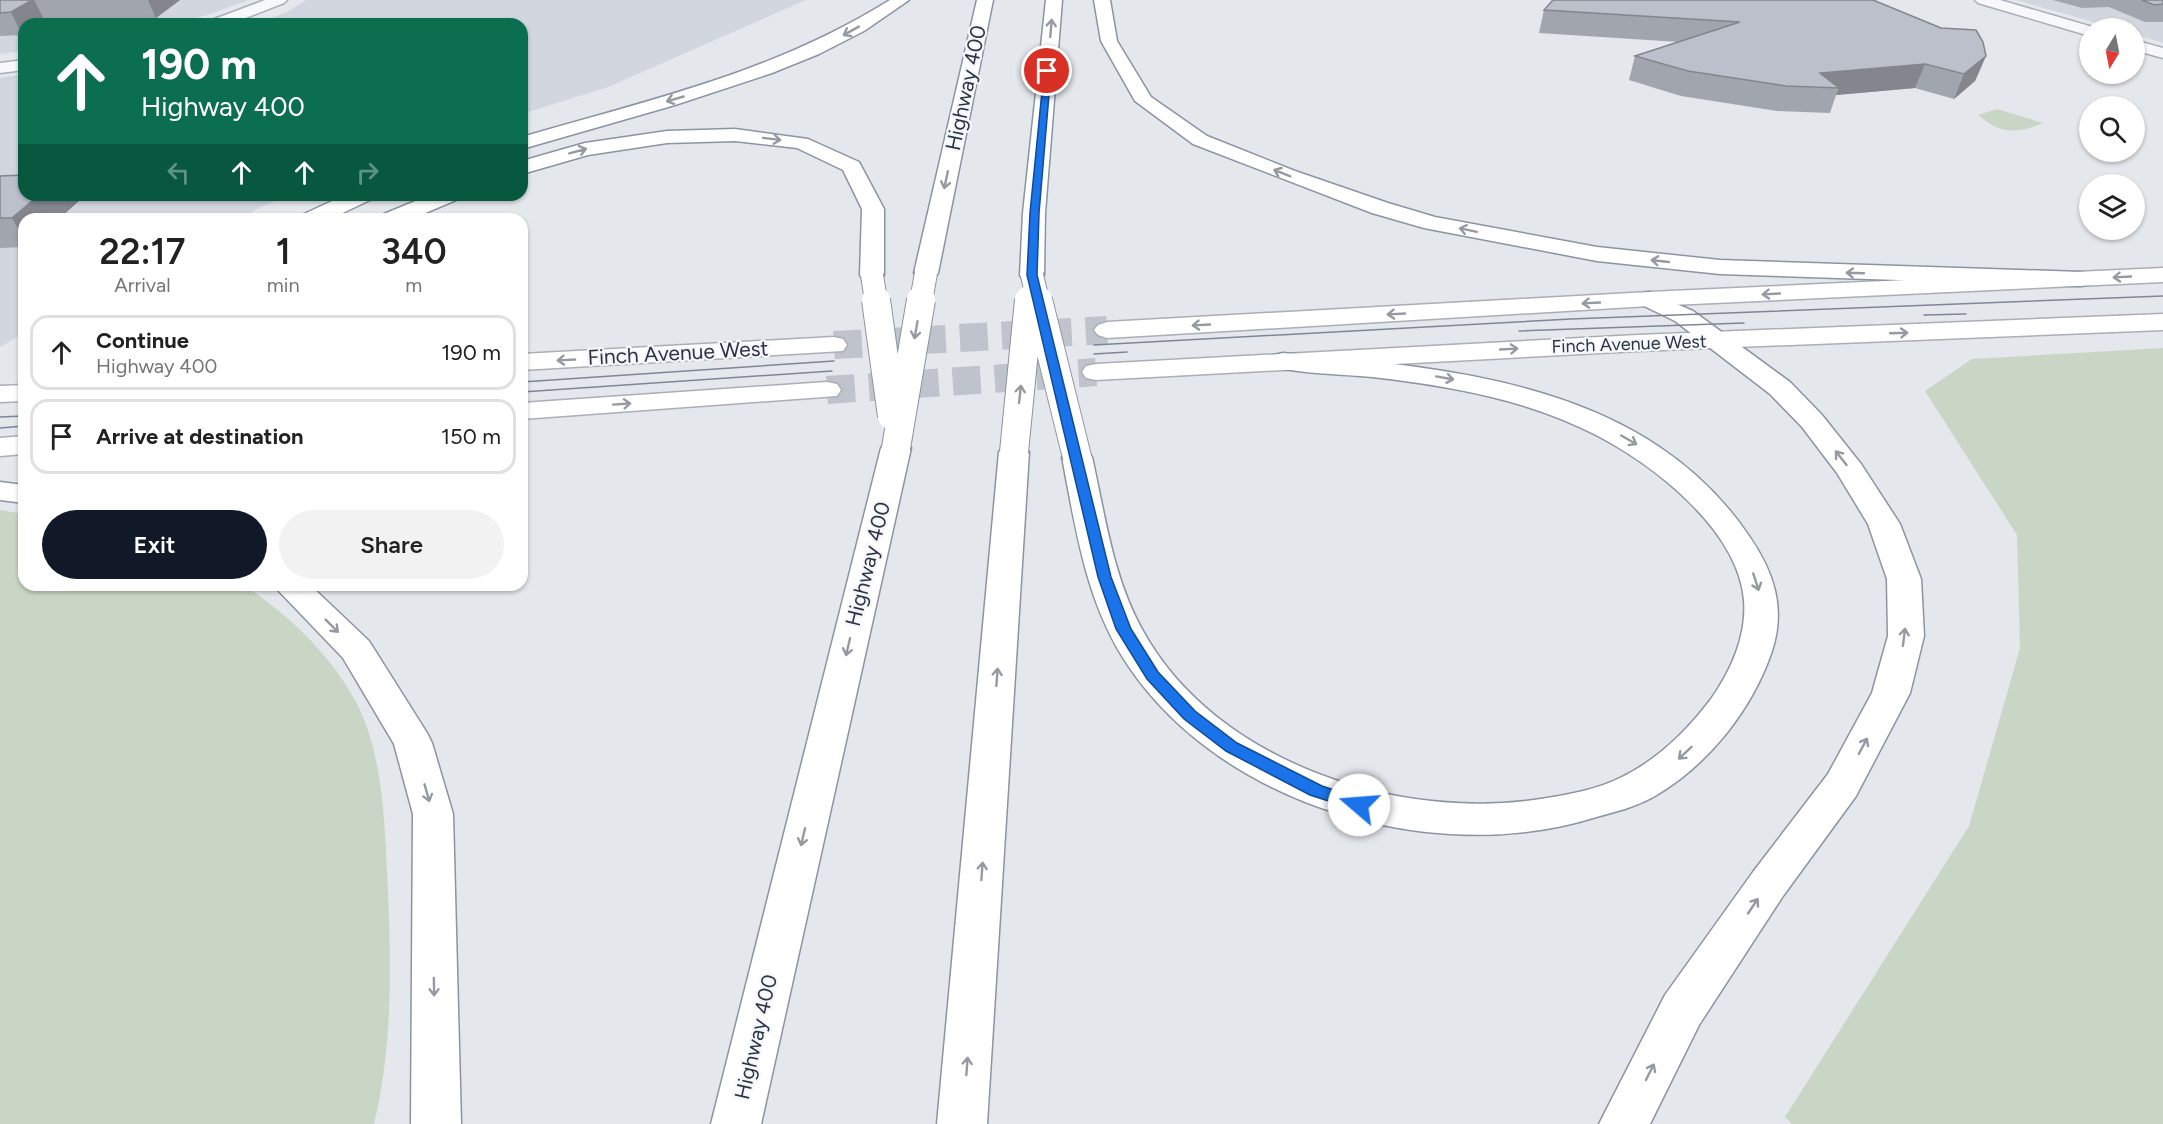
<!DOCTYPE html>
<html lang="en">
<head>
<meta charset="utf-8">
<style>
  :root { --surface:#fff; --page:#f2f2f2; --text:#222; --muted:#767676; --line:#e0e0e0; --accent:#111827 }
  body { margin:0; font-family:Figtree,sans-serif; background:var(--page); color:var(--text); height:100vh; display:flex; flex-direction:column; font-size:22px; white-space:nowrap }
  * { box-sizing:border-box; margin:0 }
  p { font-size:20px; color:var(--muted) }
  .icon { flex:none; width:33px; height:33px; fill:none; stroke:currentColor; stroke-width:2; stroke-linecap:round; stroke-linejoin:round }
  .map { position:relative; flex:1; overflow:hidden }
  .drawer { position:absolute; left:18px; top:213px; width:510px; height:378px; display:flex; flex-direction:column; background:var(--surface); border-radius:18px; box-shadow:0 2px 4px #0004 }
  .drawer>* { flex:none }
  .hud { position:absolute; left:18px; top:18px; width:510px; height:183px; border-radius:18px; box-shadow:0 2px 4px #0004; background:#0b6e4f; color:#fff; overflow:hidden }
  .needle { width:39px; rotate:190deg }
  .controls { position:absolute; left:2079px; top:18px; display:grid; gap:12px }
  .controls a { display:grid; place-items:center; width:66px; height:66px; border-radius:50%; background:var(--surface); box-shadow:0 2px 4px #0004; font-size:30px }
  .pin { position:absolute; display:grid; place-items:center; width:51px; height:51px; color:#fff; margin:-26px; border:3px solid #fff; border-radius:50%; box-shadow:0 2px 6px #0007 }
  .me { position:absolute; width:66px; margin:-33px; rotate:288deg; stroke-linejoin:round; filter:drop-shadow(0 0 4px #0008) }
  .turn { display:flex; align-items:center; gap:21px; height:126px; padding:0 24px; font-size:27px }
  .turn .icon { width:78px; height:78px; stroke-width:2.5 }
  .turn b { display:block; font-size:42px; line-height:51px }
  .lanes { display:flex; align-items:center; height:57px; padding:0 24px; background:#0003; justify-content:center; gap:30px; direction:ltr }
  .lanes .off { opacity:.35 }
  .eta { display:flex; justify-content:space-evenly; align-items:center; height:102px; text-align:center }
  .eta b { font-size:36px; font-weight:600; line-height:42px }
  .button { display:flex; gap:12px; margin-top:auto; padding:12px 24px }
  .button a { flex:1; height:69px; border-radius:36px; background:var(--accent); color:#fff; font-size:24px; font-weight:600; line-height:69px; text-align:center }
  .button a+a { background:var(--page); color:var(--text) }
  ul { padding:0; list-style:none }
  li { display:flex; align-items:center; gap:18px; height:75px; margin:0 12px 9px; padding:0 12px; border:3px solid var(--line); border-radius:18px }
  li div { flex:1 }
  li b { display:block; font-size:22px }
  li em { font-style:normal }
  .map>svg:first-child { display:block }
  .built { fill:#d2d6de }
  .green { fill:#c9d6c5 }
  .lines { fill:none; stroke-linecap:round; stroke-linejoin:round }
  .secondary-tunnel { stroke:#bfc3cb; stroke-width:28; stroke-dasharray:28 14; stroke-linecap:butt }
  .tertiary-casing { stroke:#a9aeb7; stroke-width:3 }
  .secondary-casing { stroke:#a9aeb7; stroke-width:3 }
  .motorway-casing { stroke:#8b94a3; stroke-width:3 }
  .tertiary { fill:#f7f8fa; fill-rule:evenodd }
  .secondary { fill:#fff; fill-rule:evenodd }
  .motorway { fill:#fff; fill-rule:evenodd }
  .tram { stroke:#7d8696; stroke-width:1.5 }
  .motorway-bridge-far1-casing { stroke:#8b94a3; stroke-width:24; stroke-linecap:butt }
  .motorway-bridge-casing { stroke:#8b94a3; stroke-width:30; stroke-linecap:butt }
  .motorway-bridge-far1 { stroke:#fff; stroke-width:22 }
  .motorway-bridge { stroke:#fff; stroke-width:28 }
  .wall { fill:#a1a5ae }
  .shaded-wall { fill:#83868d }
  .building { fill:#bbc0ca; stroke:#83868d; stroke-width:1.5 }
  .oneway { stroke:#959aa2 }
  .route { fill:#1a73e8; stroke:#114b97; stroke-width:1.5 }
  .labels { text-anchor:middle; stroke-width:4.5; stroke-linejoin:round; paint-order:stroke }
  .far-street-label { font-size:18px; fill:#2b3445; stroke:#f4f6f9 }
  .street-label { font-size:21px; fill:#2b3445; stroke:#f4f6f9 }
</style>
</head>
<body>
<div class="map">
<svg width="2163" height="1124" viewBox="0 0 2163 1124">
  <rect width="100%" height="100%" fill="#e4e7ec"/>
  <path class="built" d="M 0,0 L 249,0 L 207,15 L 169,24 L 24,24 L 24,51 L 0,54 Z
    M 306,0 L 806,0 L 608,87 L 522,114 L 522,24 L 256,24 L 287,12 Z
    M 2016,0 L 2163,0 L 2163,43 L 2135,34 L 2134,28 L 2114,28 Z
    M 24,74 L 24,195 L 287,195 L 237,219 L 24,219 L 24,333 L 0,347 L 0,78 Z"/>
  <path class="green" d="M 1997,109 L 2043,123 C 2017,134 2000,134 1978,115 Z
    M 2163,348 L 2163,1124 L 1792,1124 L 1785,1117 L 1969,826 L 2020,648 L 2017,535 L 1925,391 L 1972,359 Z
    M 0,510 L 24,514 L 24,585 L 243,585 C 287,613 331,655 356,702 C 382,752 384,814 387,870 C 391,954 394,1042 374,1124 L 0,1124 Z"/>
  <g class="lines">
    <path class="secondary-tunnel" d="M 834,345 L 1107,330
      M 827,390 L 1096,372"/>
    <g class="tertiary-casing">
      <path id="tertiary" d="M 265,0 L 287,0 L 284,3 L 230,24 L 207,24 L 209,21 Z
        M 1975,0 L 2000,0 L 2096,28 L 2090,28 L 2090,36 L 1978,3 Z
        M 2134,40 L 2163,48 L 2163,58 L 2134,50 Z
        M 24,60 L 24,70 L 0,73 L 0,63 Z"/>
    </g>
    <g class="secondary-casing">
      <path id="secondary" d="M 2163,268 L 2163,282 L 1649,306 L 1107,338 L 1098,335 L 1094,330 L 1098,325 L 1107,322 L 1649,292 Z
        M 2163,314 L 2163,330 L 1638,351 L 1096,380 L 1086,378 L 1082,372 L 1086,366 L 1096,364 L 1638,335 Z
        M 834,337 L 843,339 L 847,345 L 843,351 L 522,370 L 522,354 Z
        M 827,382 L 837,384 L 841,390 L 837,396 L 522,419 L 522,403 Z
        M 24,385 L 24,401 L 0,402 L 0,386 Z
        M 24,436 L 24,454 L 0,456 L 0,438 Z"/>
    </g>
    <g class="motorway-casing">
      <path id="motorway" d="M 890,0 L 909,0 L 864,31 L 819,54 L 772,73 L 675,105 L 522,149 L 522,137 C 652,99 773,73 890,0 Z
        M 977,0 L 993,0 L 938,273 L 934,278 L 926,280 L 918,278 L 914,273 Z
        M 1046,0 L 1062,0 L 1045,213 L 1044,275 L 1041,280 L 1032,282 L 1023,280 L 1020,275 L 1023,213 Z
        M 1094,0 L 1110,0 L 1117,41 L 1151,97 L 1207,136 L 1295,171 L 1388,203 L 1435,217 L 1597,247 L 1720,260 L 2081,272 L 2090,274 L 2093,279 L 2090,284 L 2081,286 L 1720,274 L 1597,261 L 1424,228 L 1372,213 L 1193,144 L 1135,101 L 1101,41 Z
        M 735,129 L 808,139 L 859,162 L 884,209 L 884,275 L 881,280 L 872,282 L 863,280 L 860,275 L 862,209 L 843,170 L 797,148 L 735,141 L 667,143 L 588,155 L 522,174 L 522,161 L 585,143 L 667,131 Z
        M 345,195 L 373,195 L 370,200 L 330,219 L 301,219 L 304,214 Z
        M 430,195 L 459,195 L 456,200 L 411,219 L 381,219 L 384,214 Z
        M 1649,292 L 1693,311 L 1790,382 L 1822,415 L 1861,464 L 1900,524 L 1921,579 L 1924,636 L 1910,693 L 1856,796 L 1783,896 L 1699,1025 L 1650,1124 L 1599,1124 L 1665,995 L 1753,872 L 1828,774 L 1872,693 L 1888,636 L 1887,579 L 1868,524 L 1837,473 L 1802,427 L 1770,394 L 1675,321 L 1640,304 L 1637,299 L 1640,294 Z
        M 1283,353 C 1450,368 1645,382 1749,536 C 1774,572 1786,608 1772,651 C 1752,710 1708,765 1655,796 C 1636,807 1614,812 1593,818 C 1435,867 1224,807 1129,667 C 1086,604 1076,530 1062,457 L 1066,451 L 1077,448 L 1088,451 L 1092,457 C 1105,515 1113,578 1143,631 C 1217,765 1404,823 1547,798 C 1571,794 1598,789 1620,778 C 1656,761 1687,731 1711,699 C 1731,671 1747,635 1744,600 C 1738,530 1655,466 1598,436 C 1527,399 1450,386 1372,377 C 1339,374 1305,374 1274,367 L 1270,361 L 1274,355 Z
        M 896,439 L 906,442 L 911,448 L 761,1124 L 711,1124 L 881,448 L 886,442 Z
        M 1014,443 L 1024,446 L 1029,452 L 987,1124 L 937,1124 L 999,452 L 1004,446 Z
        M 0,482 L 24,485 L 24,503 L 0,500 Z
        M 273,585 L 310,585 L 369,641 L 427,733 L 432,743 L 453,814 L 461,1124 L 411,1124 L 413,814 L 394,744 L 343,658 Z"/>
    </g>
    <use href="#tertiary" class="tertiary"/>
    <use href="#secondary" class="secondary"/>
    <use href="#motorway" class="motorway"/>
    <path class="tram" d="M 1924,315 L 1966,314
      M 1519,331 L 1744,323
      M 1094,345 L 1571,319 L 2163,296
      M 1094,354 L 1127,352
      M 522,382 L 834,361
      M 522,392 L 832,371
      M 0,417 L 24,416
      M 0,428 L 24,426"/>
    <g class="motorway-bridge-far1-casing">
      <path id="motorway-bridge-far1" d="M 872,275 L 876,301
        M 1032,275 L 1038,301
        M 921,301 L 926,273
        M 1029,301 L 1029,298"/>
    </g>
    <g class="motorway-bridge-casing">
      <path id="motorway-bridge" d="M 876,300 L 892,416
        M 1038,300 L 1077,457
        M 896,448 L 921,300
        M 1014,452 L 1029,300"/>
    </g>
    <use href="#motorway-bridge-far1" class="motorway-bridge-far1"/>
    <use href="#motorway-bridge" class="motorway-bridge"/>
  </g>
  <path class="wall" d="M 0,0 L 180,0 L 156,18 L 45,21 L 24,24 L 24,34 L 22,35 L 0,36 Z
    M 1873,0 L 1986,56 L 1975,81 L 1954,99 L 1915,88 L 1836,95 L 1830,113 L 1777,111 L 1681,96 L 1629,80 L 1635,56 L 1679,42 L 1539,33 L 1544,10 Z
    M 2053,0 L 2163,0 L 2163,22 L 2145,22 L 2109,7 L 2082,8 Z
    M 0,176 L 24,195 L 77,195 L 80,200 L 24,219 L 24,247 L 0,248 Z"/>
  <path class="shaded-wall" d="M 32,0 L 34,0 L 45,21 L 40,24 L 24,24 L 24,34 L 22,35 L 11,12 Z
    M 148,0 L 180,0 L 156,18 Z
    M 1986,56 L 1975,81 L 1954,99 L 1964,74 Z
    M 1925,64 L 1915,88 L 1836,95 L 1839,88 L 1820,73 Z
    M 39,195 L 77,195 L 80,200 L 59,219 L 24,219 L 24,240 L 12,218 Z"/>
  <path class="building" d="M 0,0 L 32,0 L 11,12 L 0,13 Z
    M 1553,0 L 1873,0 L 1941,28 L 1976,30 L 1983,42 L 1986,56 L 1964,74 L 1925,64 L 1820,73 L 1839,88 L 1786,86 L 1688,71 L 1635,56 L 1740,22 L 1544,10 Z
    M 2142,0 L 2163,0 L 2163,4 L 2154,5 Z
    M 24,175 L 24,195 L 39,195 L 12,218 L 0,218 L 0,176 Z"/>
  <defs><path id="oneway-shaft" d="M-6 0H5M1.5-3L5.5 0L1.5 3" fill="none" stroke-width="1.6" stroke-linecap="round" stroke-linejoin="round" transform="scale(1.5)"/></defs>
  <g class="oneway">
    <use href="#oneway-shaft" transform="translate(1051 28) rotate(-85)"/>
    <use href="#oneway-shaft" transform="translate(851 31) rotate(151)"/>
    <use href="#oneway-shaft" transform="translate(675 99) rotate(164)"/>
    <use href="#oneway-shaft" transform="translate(772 139) rotate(7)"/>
    <use href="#oneway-shaft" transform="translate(578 151) rotate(-15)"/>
    <use href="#oneway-shaft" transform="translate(1282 173) rotate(-158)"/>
    <use href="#oneway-shaft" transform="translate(946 180) rotate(102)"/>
    <use href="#oneway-shaft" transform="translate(1468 230) rotate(-168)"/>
    <use href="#oneway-shaft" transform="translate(1660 261) rotate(-174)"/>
    <use href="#oneway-shaft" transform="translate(1855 273) rotate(-178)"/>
    <use href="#oneway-shaft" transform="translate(2122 277) rotate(177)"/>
    <use href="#oneway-shaft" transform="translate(1771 294) rotate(177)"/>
    <use href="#oneway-shaft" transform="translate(1591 303) rotate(177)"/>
    <use href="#oneway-shaft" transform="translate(1396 314) rotate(177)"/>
    <use href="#oneway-shaft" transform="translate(1201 325) rotate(177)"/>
    <use href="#oneway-shaft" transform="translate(916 330) rotate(100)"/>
    <use href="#oneway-shaft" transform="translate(1899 333) rotate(-2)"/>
    <use href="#oneway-shaft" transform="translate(1509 349) rotate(-3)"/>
    <use href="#oneway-shaft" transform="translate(566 360) rotate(177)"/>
    <use href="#oneway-shaft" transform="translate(1445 378) rotate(10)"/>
    <use href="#oneway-shaft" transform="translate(1020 394) rotate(-84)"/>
    <use href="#oneway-shaft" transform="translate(622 404) rotate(-4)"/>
    <use href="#oneway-shaft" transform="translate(1629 440) rotate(30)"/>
    <use href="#oneway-shaft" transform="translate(1841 458) rotate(-128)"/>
    <use href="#oneway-shaft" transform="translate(1756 582) rotate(72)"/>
    <use href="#oneway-shaft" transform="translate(332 626) rotate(45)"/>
    <use href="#oneway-shaft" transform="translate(1904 637) rotate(-83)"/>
    <use href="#oneway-shaft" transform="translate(848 647) rotate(103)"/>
    <use href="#oneway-shaft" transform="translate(997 677) rotate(-86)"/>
    <use href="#oneway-shaft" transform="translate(1863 746) rotate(-62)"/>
    <use href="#oneway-shaft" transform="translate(1685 753) rotate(137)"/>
    <use href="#oneway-shaft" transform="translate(427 793) rotate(74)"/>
    <use href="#oneway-shaft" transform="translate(803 837) rotate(103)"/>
    <use href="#oneway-shaft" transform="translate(982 871) rotate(-86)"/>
    <use href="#oneway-shaft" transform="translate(1753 906) rotate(-56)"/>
    <use href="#oneway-shaft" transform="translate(434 987) rotate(89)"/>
    <use href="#oneway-shaft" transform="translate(967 1066) rotate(-86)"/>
    <use href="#oneway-shaft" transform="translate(1650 1072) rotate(-63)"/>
  </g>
  <path class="route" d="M 1047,69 L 1051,71 L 1039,213 L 1037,275 L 1111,577 L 1131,629 L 1158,672 L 1195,711 L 1237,743 L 1322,786 L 1365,800 L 1367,805 L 1365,809 L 1359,811 L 1310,795 L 1226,751 L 1184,719 L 1147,679 L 1116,629 L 1098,577 L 1027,275 L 1030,213 L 1044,71 Z"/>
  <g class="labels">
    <g class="far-street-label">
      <text transform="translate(1629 344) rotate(-2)" y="6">Finch Avenue West</text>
    </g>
    <g class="street-label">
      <text transform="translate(966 88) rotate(-78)" y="7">Highway 400</text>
      <text transform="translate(678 353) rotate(-3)" y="7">Finch Avenue West</text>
      <text transform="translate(868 564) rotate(-76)" y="7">Highway 400</text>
      <text transform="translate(756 1037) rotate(-77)" y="7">Highway 400</text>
    </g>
  </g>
</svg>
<div class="controls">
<a><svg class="needle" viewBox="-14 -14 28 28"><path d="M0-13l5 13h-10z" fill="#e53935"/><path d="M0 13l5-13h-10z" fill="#767676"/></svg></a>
<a><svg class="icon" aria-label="search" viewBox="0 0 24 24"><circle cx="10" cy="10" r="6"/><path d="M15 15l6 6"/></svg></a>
<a><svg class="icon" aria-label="layers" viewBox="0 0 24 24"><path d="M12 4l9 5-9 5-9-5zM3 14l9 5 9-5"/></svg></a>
</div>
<div class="pin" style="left:1047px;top:71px;background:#d93025"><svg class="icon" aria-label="arrive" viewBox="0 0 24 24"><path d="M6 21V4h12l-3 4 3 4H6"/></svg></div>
<svg class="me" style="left:1359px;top:805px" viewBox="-20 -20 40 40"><circle r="19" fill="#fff"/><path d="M0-13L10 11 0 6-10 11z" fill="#1a73e8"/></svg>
<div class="hud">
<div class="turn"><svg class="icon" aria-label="ahead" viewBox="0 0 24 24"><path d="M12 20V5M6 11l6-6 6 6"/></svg><div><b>190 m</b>Highway 400</div></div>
<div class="lanes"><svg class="icon off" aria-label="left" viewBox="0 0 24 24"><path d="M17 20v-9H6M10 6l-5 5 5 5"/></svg><svg class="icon" aria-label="ahead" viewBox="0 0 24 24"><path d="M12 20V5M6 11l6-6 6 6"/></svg><svg class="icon" aria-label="ahead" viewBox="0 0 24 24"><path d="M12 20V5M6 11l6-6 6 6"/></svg><svg class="icon off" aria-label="right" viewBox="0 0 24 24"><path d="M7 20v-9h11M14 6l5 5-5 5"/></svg></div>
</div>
<section class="drawer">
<div class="eta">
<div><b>22:17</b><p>Arrival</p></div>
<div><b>1</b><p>min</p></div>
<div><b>340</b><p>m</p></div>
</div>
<ul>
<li><svg class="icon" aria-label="ahead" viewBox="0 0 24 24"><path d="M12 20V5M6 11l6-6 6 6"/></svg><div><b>Continue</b><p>Highway 400</p></div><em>190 m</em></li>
<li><svg class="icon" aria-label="arrive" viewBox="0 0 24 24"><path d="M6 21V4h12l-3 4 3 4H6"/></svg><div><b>Arrive at destination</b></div><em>150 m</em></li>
</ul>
<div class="button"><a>Exit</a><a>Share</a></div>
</section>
</div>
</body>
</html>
